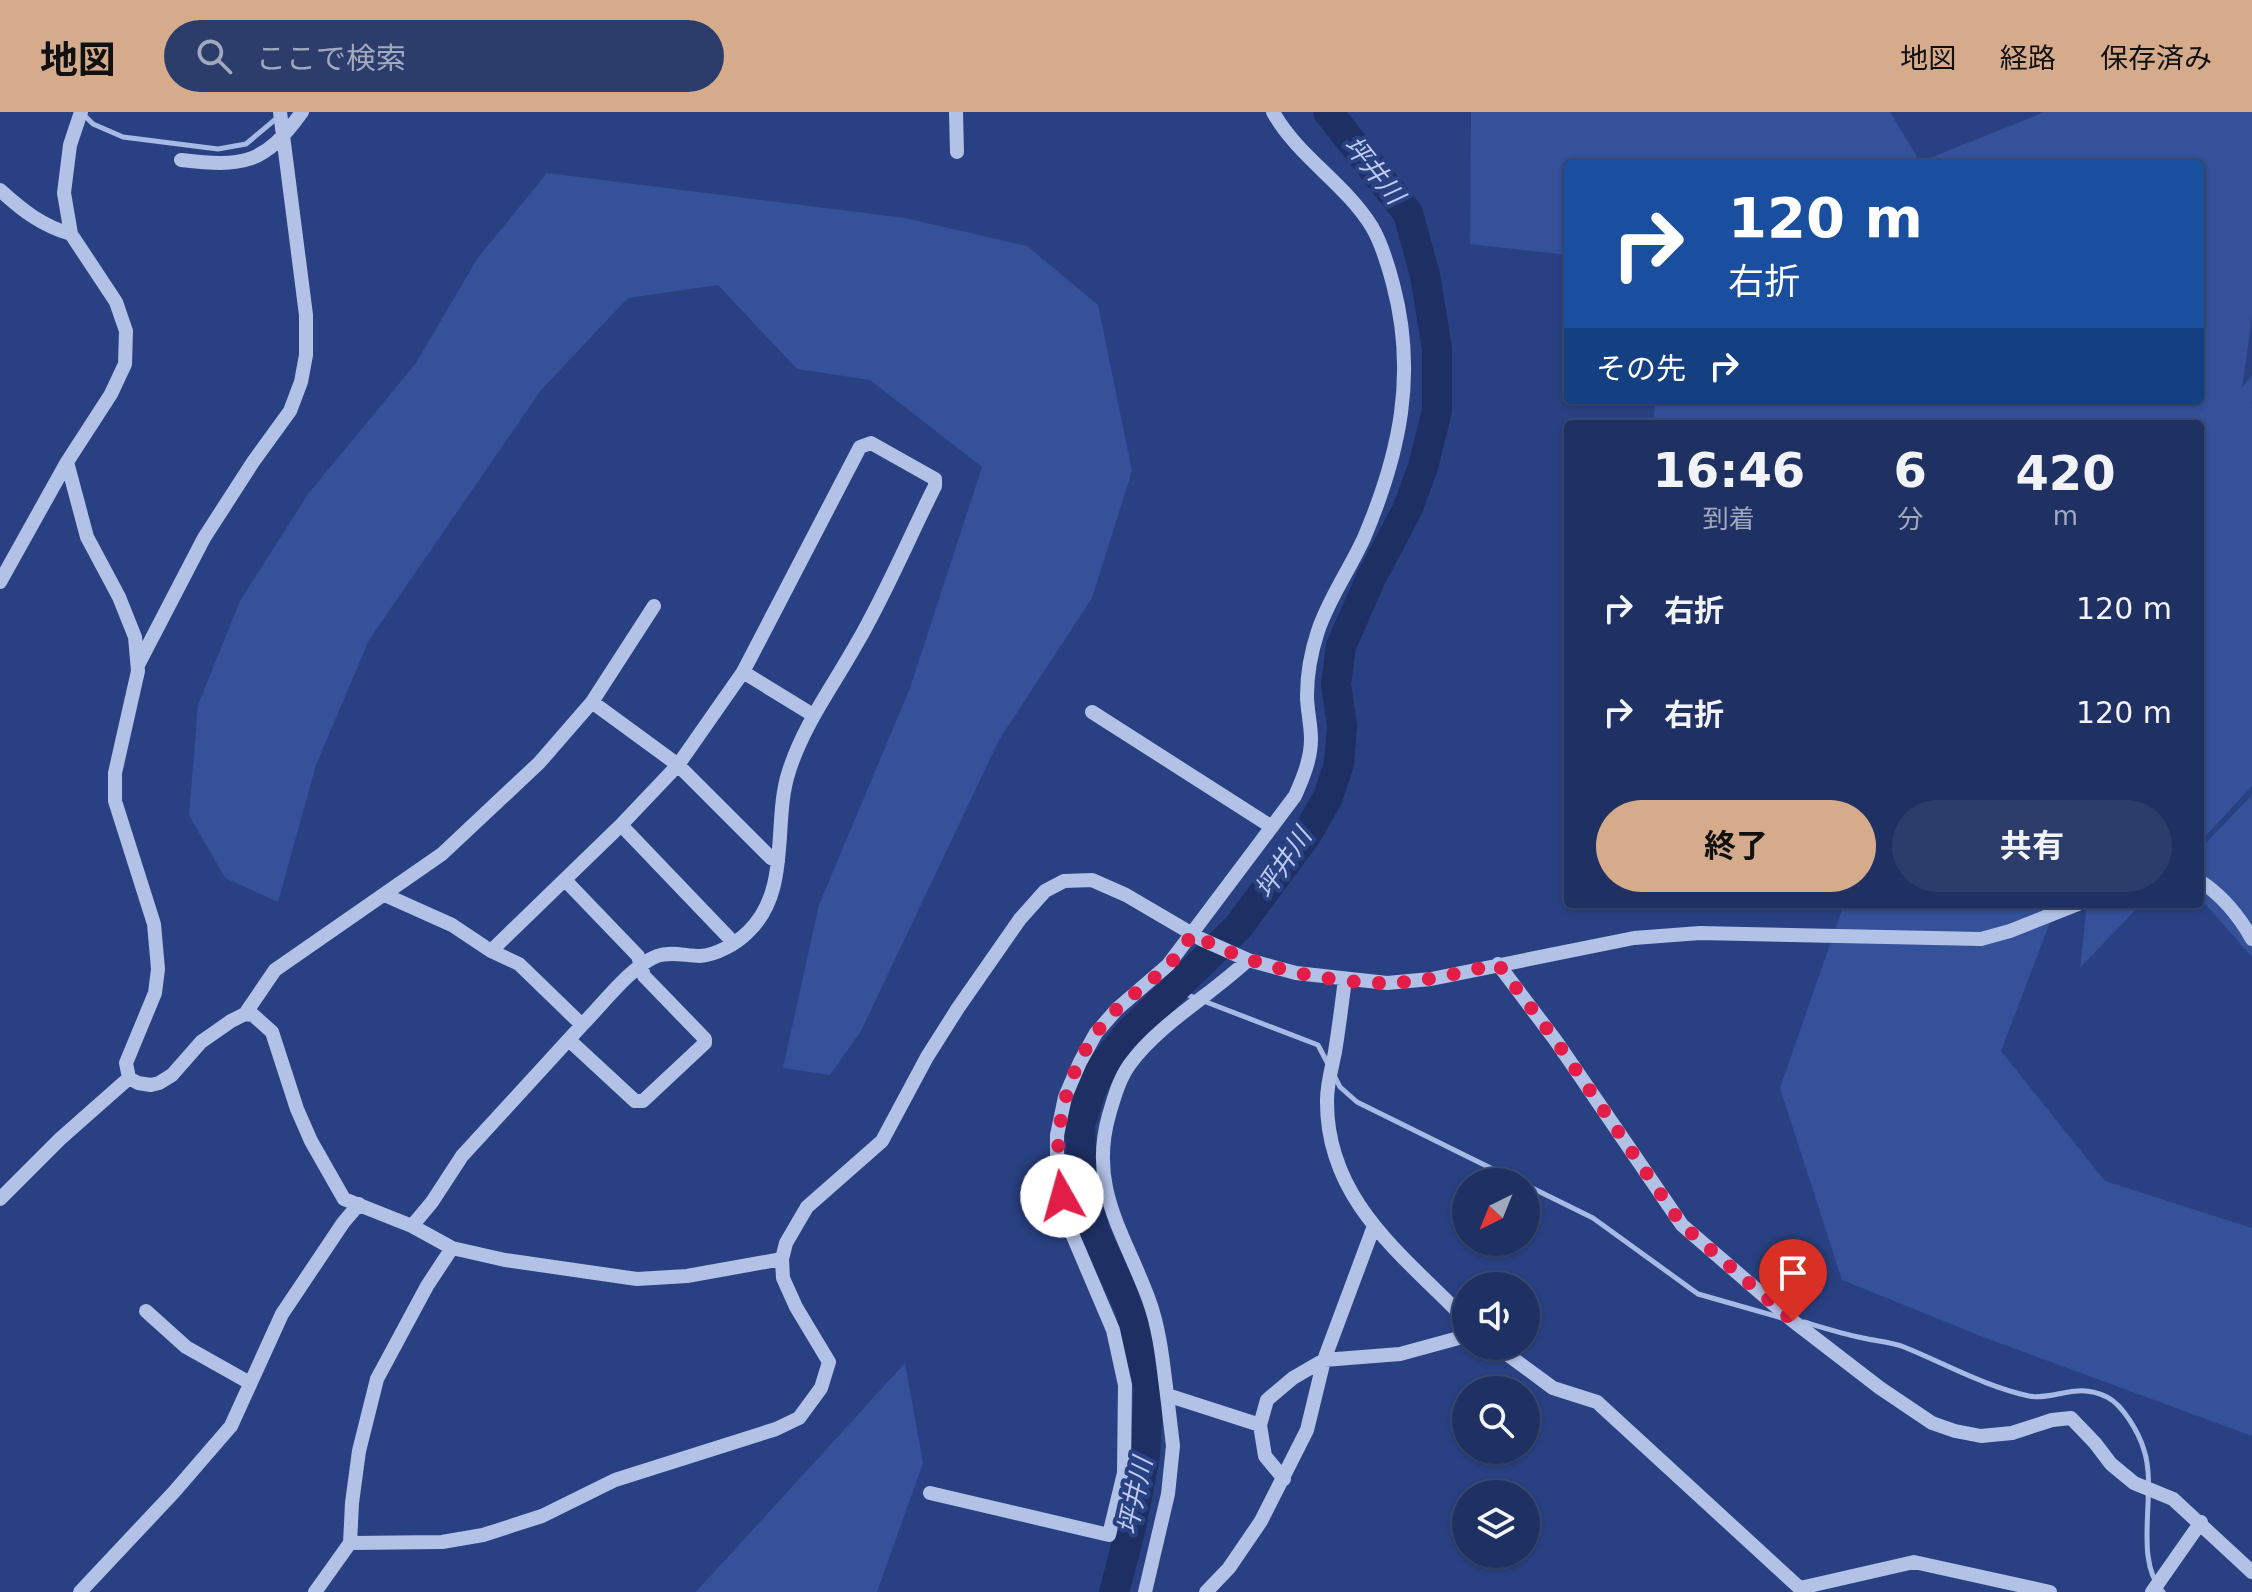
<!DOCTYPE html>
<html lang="ja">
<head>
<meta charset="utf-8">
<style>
  :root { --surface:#1f3162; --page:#2c3d6b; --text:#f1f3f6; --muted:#a1a9be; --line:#3c4c77; --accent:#d6ab8b }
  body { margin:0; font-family:"DejaVu Sans","Noto Sans JP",sans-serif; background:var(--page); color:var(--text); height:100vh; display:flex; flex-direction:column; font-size:30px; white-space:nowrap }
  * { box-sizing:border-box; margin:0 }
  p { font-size:26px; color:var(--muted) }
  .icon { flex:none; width:44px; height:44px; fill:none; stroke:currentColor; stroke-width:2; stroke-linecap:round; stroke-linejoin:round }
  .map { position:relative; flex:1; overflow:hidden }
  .drawer { position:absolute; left:1564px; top:308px; width:640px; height:488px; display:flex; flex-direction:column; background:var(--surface); border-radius:8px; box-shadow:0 2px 6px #0004,0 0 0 2px var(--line) }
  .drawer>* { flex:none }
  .guide { position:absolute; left:1564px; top:48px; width:640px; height:244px; border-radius:8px; box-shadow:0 2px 6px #0004,0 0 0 2px var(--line); background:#1a4fa0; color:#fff; overflow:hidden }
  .needle { width:52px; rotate:223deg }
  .buttons { position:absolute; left:1452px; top:1056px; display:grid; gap:16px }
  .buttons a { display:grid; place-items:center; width:88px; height:88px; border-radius:50%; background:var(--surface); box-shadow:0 2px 6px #0004,0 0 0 2px var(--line); font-size:40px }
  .pin { position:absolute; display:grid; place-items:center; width:68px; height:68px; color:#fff; margin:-82px -34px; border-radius:50% 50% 50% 0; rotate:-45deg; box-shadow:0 0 8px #0007 }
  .pin .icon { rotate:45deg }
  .me { position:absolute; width:88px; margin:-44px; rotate:353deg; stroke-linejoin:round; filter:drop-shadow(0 0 6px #0008) }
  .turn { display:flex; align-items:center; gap:28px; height:168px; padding:0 32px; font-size:36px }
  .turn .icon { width:104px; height:104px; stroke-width:2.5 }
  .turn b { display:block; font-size:56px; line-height:68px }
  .then { display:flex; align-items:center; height:76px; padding:0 32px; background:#0003; gap:16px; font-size:30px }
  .eta { display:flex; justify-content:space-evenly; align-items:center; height:136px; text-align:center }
  .eta b { font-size:48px; font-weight:700; line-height:56px }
  .action { display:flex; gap:16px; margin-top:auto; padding:16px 32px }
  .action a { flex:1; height:92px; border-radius:48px; background:var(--accent); color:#111; font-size:32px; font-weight:700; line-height:92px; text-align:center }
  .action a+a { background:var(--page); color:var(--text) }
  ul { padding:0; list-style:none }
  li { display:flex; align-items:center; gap:24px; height:104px; padding:0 32px }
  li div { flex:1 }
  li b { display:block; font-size:30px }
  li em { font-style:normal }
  header { display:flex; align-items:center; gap:48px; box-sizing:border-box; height:112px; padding:0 40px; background:var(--accent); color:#111 }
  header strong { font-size:38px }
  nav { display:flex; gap:44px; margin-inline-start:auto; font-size:28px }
  .search { width:560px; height:72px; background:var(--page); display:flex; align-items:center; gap:20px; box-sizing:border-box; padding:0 28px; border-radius:44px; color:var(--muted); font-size:30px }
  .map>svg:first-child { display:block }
  .green { fill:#345199 }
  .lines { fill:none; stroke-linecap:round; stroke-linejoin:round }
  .stream { stroke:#a7bae6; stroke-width:5 }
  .river { stroke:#1d2f63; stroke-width:30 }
  .minor { stroke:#b2c1e6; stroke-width:14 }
  .route { stroke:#e11d48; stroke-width:14; stroke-dasharray:0 25.2 }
  .labels { text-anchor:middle; stroke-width:8; stroke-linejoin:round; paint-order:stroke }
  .water-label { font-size:26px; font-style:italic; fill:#bdcbee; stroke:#294182 }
</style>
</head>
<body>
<header>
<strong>地図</strong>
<div class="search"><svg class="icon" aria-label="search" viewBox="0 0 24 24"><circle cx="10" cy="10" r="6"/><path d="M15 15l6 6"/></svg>ここで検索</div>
<nav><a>地図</a><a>経路</a><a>保存済み</a></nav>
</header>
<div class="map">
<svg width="2252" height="1480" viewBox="0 0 2252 1480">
  <rect width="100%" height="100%" fill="#294182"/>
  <path class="green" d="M 1471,0 L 1890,0 L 1920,50 L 2045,0 L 2252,0 L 2252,205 L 2242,276 L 2252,263 L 2252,290 L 2250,289 L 2252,292 L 2252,674 L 2200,730 L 2200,312 L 1653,312 L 1656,288 L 2200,288 L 2200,52 L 1568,52 L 1568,143 L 1470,132 Z
    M 547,61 L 905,106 L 1027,134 L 1098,193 L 1132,359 L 1092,486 L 999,628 L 861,919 L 830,963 L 783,956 L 819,793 L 910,576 L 982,355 L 870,268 L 797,257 L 718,173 L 628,186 L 541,278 L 369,528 L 316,653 L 278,790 L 225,766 L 189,703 L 198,593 L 240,489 L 308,382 L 416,251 L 477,147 Z
    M 2252,683 L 2252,845 L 2200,786 L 2200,737 Z
    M 1844,792 L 2057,792 L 2001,939 L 2105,1069 L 2252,1116 L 2252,1324 L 1991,1228 L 1842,1168 L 1780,976 Z
    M 2087,792 L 2141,792 L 2080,856 Z
    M 905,1251 L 923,1351 L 877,1480 L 696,1480 Z"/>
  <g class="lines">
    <path class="stream" d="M 84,3 L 93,12 L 123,25 L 218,37 L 246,32 L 277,6
      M 1175,878 L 1318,933 L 1328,952
      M 1335,965 L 1340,975 L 1357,990 L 1519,1070
      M 1526,1073 L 1593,1106 L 1698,1182 L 1782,1206
      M 1804,1210 C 1824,1216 1843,1222 1863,1226 C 1876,1229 1892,1230 1904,1235 C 1946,1252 1984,1274 2029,1284 C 2055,1289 2076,1269 2107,1285 C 2123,1293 2139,1321 2144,1338 C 2158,1380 2132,1447 2163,1480"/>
    <path class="river" d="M 1114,1480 L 1131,1416 L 1145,1343 L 1149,1276 L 1130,1197 L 1095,1120 L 1083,1079 L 1080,1013 L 1091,978 L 1103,954 L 1127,923 L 1239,814 L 1307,722 L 1328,685 L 1339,652 L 1342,614 L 1336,572 L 1341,534 L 1371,466 L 1407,398 L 1423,355 L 1437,299 L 1437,237 L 1425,163 L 1408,101 L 1328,0"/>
    <path class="minor" d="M 956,0 L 957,40
      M 181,48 C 243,55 264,53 302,0
      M 0,78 C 22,98 42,114 71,122
      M 67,350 L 87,425 L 119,485 L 135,525 L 138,559 L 115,661 L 115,689 L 154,812 L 158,857 L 155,881 L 126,951 L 129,966 L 138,971 L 151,973 L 159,971 L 172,963 L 201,930 L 231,909 L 245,902 L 275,858 L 442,742 L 539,651 L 592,590 L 654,494
      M 0,470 L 67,350 L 111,282 L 125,252 L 126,219 L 116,190 L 71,122 L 64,81 L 70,33 L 81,0
      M 138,553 L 204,426 L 253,350 L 290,299 L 301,270 L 306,243 L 306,203 L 280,0
      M 743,560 L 813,603
      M 592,590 L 678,653 L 771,746 L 778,749
      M 1092,600 L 1272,715
      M 621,713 L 733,830
      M 565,768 L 638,844 L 644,864 L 705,927 L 705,931 L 643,989 L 635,989 L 569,928
      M 2200,769 C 2223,784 2239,804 2252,827
      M 385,783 L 452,813 L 491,839 L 519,852 L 582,913 L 462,1044 L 432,1090 L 412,1114
      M 491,839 L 621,713 L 678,653 L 743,560 L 860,335 L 871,331 L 935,367 L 935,374 C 909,426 886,481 857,531 C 833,574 804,612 789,659 C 772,710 792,778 748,820 C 736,832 716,843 700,844 C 686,844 671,839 657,844 C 631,854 602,893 582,913
      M 1248,848 C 1212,882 1158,913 1130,952 C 1119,967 1114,986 1109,1003 C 1088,1076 1125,1122 1149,1188 C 1160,1218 1163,1251 1167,1283 L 1260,1313
      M 1498,852 L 1556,929 L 1682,1113 L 1793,1209 L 1880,1276 L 1932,1311 L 1955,1319 L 1981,1324 L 2012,1321 L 2052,1308 L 2071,1306 L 2095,1331 L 2111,1352 L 2134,1371 L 2173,1387 L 2252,1460
      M 1345,867 C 1342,891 1339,915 1335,940 C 1332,955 1327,972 1327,988 C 1326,1088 1402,1142 1466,1208
      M 245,902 L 253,903 L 272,920 L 297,997 L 311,1029 L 344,1087 L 412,1114 L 452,1136 L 505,1148 L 637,1167 L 687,1164 L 782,1147
      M 0,1087 L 60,1027 L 129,966
      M 146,1199 L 186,1235 L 250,1271
      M 1496,1234 L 1553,1276 L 1597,1290 L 1804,1480
      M 1284,1367 L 1265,1344 L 1260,1313 L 1267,1288 L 1293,1266 L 1324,1248 L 1400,1242 L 1466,1224
      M 930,1381 L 1109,1423 L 1124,1361 L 1125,1273 L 1113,1218 L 1067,1110 L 1057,1059 L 1057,1023 L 1065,985 L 1080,950 L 1096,921 L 1117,897 L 1168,853 L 1295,684 C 1303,666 1311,647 1311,627 C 1311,612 1307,598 1307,584 C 1307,562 1311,540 1318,519 C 1329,486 1350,457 1364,426 C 1400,341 1417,262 1393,172 C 1388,153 1382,132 1372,115 C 1345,71 1298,45 1273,0
      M 350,1431 L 442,1430 L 483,1423 L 542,1404 L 615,1368 L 776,1317 L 799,1306 L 821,1276 L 829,1250 L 796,1195 L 783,1166 L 782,1147 L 786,1131 L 807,1095 L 882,1029 L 927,945 L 958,896 L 1020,807 L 1045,779 L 1064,769 L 1092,768 L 1126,783 L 1201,827 L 1248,848 L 1296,861 L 1387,871 L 1431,867 L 1634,826 L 1700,821 L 1981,827 L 2010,819 L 2078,792
      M 1800,1476 L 1914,1450 L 2050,1480
      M 80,1480 L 174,1380 L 231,1314 L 282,1202 L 343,1111 L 359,1092
      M 315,1480 L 350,1431 L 352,1391 L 359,1339 L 377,1267 L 427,1174 L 452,1136
      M 1145,1480 L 1168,1382 L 1173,1334 L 1167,1283
      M 1206,1480 L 1229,1456 L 1261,1409 L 1307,1318 L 1324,1248 L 1374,1114
      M 2152,1480 L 2201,1410"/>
  </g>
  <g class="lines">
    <path class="route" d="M 1062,1084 C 1049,1018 1068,944 1118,896 C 1133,882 1150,870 1166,856 C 1176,846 1184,833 1193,822 C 1245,853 1328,872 1389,871 C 1426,870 1462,860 1498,852 L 1556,929 L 1682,1113 L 1793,1209"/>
  </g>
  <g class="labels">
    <g class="water-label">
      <text transform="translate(1374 58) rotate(51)" y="9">坪井川</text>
      <text transform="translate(1283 751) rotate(-56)" y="9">坪井川</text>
      <text transform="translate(1135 1384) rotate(-78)" y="9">坪井川</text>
    </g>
  </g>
</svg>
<div class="buttons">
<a><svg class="needle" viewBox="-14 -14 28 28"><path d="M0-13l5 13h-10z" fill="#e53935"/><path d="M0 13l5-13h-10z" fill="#a1a9be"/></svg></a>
<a><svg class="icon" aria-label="sound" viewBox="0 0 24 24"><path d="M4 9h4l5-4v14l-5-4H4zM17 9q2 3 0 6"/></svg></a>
<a><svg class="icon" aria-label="search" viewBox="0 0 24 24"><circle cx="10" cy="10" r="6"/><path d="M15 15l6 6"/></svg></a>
<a><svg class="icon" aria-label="layers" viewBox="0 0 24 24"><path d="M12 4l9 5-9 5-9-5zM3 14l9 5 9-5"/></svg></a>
</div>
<div class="pin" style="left:1793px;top:1209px;background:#d93025"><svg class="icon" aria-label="arrive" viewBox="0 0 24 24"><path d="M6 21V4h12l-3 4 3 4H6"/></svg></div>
<svg class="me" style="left:1062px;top:1084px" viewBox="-20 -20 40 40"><circle r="19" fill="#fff"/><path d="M0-13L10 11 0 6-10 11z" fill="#e11d48"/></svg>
<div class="guide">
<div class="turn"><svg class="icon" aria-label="right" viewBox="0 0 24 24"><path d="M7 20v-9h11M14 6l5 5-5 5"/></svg><div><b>120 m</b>右折</div></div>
<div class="then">その先<svg class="icon" aria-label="right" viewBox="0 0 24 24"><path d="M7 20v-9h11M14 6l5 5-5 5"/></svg></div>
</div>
<section class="drawer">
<div class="eta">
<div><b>16:46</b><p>到着</p></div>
<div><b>6</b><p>分</p></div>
<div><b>420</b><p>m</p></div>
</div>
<ul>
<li><svg class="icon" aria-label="right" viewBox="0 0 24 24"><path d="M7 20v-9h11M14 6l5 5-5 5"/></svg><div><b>右折</b></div><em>120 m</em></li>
<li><svg class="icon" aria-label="right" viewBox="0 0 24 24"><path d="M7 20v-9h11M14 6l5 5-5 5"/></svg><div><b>右折</b></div><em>120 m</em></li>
</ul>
<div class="action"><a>終了</a><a>共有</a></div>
</section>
</div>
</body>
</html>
